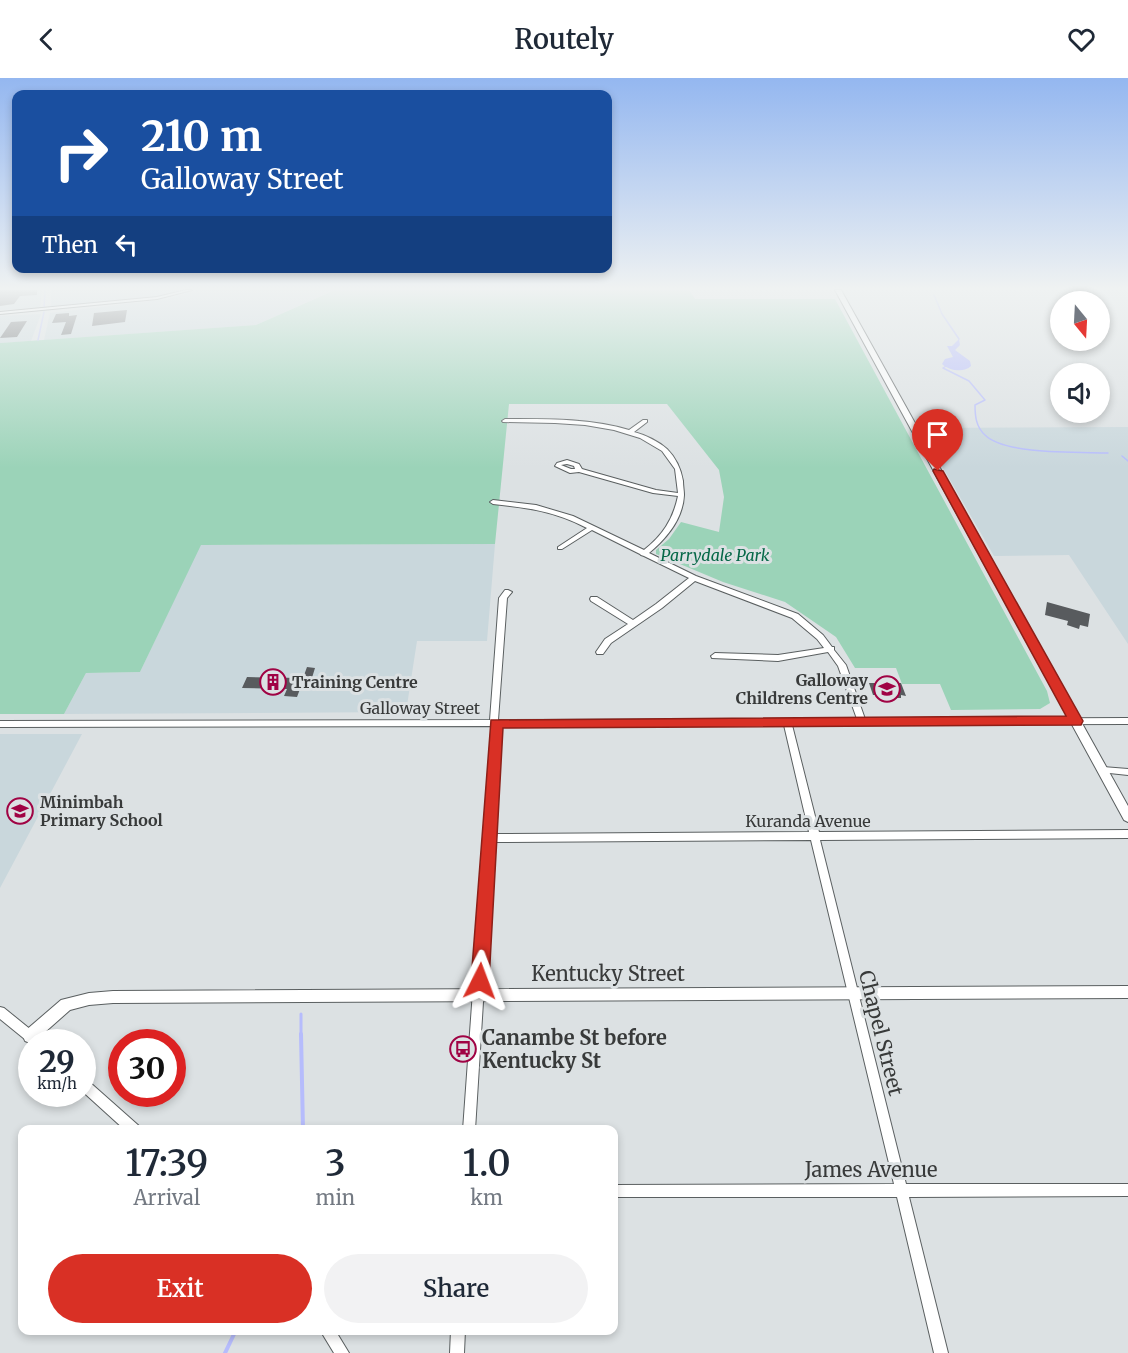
<!DOCTYPE html>
<html lang="en">
<head>
<meta charset="utf-8">
<style>
  :root { --surface:#fff; --page:#f2f2f3; --text:#1f2937; --muted:#747a83; --accent:#d93025 }
  body { margin:0; font-family:Merriweather,serif; background:var(--page); color:var(--text); height:100vh; display:flex; flex-direction:column; font-size:22px; white-space:nowrap }
  * { box-sizing:border-box; margin:0 }
  p { font-size:20px; color:var(--muted) }
  .icon { flex:none; width:33px; height:33px; fill:none; stroke:currentColor; stroke-width:2; stroke-linecap:round; stroke-linejoin:round }
  .map { position:relative; flex:1; overflow:hidden }
  .drawer { position:absolute; left:18px; top:1047px; width:600px; height:210px; display:flex; flex-direction:column; background:var(--surface); border-radius:12px; box-shadow:0 3px 9px #0003 }
  .drawer>* { flex:none }
  .top-card { position:absolute; left:12px; top:12px; width:600px; height:183px; border-radius:12px; box-shadow:0 3px 9px #0003; background:#1a4fa0; color:#fff; overflow:hidden }
  .needle { width:39px; rotate:162deg }
  .controls { position:absolute; left:1050px; top:213px; display:grid; gap:12px }
  .controls a { display:grid; place-items:center; width:60px; height:60px; border-radius:50%; background:var(--surface); box-shadow:0 3px 9px #0003; font-size:30px }
  .speed { position:absolute; left:18px; top:951px; display:flex; gap:12px; font-size:30px; font-weight:700; text-align:center }
  .speed>* { display:grid; place-content:center; width:78px; height:78px; border-radius:50%; background:var(--surface); box-shadow:0 3px 9px #0003; line-height:1 }
  .speed small { font-size:15px; font-weight:400 }
  .speed .limit { border:9px solid #d22; background:#fff; color:#111 }
  .pin { position:absolute; display:grid; place-items:center; width:51px; height:51px; color:#fff; margin:-62px -26px; border-radius:50% 50% 50% 0; rotate:-45deg; box-shadow:0 0 6px #0007 }
  .pin .icon { rotate:45deg }
  .me { position:absolute; width:66px; margin:-33px; rotate:3deg; stroke-linejoin:round; filter:drop-shadow(0 0 4px #0008) }
  .turn { display:flex; align-items:center; gap:21px; height:126px; padding:0 30px; font-size:27px }
  .turn .icon { width:78px; height:78px; stroke-width:2.5 }
  .turn b { display:block; font-size:42px; line-height:51px }
  .then { display:flex; align-items:center; height:57px; padding:0 30px; background:#0003; gap:12px; font-size:22px }
  .eta { display:flex; justify-content:space-evenly; align-items:center; height:102px; text-align:center }
  .eta b { font-size:36px; font-weight:600; line-height:42px }
  .primary-button { display:flex; gap:12px; margin-top:auto; padding:12px 30px }
  .primary-button a { flex:1; height:69px; border-radius:36px; background:var(--accent); color:#fff; font-size:24px; font-weight:600; line-height:69px; text-align:center }
  .primary-button a+a { background:var(--page); color:var(--text) }
  header { display:flex; justify-content:space-between; align-items:center; height:78px; padding:0 30px; background:var(--surface); font-size:27px; font-weight:600 }
  .map>svg:first-child { display:block }
  .built { fill:#c9d7dc }
  .green { fill:#9bd3b8 }
  .water { fill:#b6bcfc }
  .lines { fill:none; stroke-linecap:round; stroke-linejoin:round }
  .stream-far2 { stroke:#b6bcfc; stroke-width:1.5 }
  .stream-far1 { stroke:#b6bcfc; stroke-width:3 }
  .stream { stroke:#b6bcfc; stroke-width:4 }
  .building { fill:#585b5e }
  .minor-casing { stroke:#5a5f60; stroke-width:2 }
  .tertiary-casing { stroke:#5a5f60; stroke-width:2 }
  .minor { fill:#fff; fill-rule:evenodd }
  .tertiary { fill:#fff; fill-rule:evenodd }
  .route { fill:#d93025; stroke:#8d1f18; stroke-width:1.5 }
  .labels { text-anchor:middle; stroke-width:6; stroke-linejoin:round; paint-order:stroke }
  .park-label { font-size:16px; font-style:italic; fill:#066848; stroke:#dce1e3 }
  .poi-label { font-size:16px; font-weight:bold; fill:#383a3a; stroke:#dce1e3; text-anchor:start }
  .street-label { font-size:16px; fill:#383a3a; stroke:#dce1e3 }
  .near-street-label { font-size:20px; fill:#383a3a; stroke:#dce1e3 }
  .near-poi-label { font-size:20px; font-weight:bold; fill:#383a3a; stroke:#dce1e3; text-anchor:start }
</style>
</head>
<body>
<header><svg class="icon" aria-label="back" viewBox="0 0 24 24"><path d="M15 5l-7 7 7 7"/></svg>Routely<svg class="icon" aria-label="heart" viewBox="0 0 24 24"><path d="M12 20l-8-8c-3-5 5-10 8-4 3-6 11-1 8 4z"/></svg></header>
<div class="map">
<svg width="1128" height="1275" viewBox="0 0 1128 1275">
  <rect width="100%" height="100%" fill="#dce1e3"/>
  <path class="built" d="M 0,212 L 42,212 L 40,230 L 0,232 Z
    M 51,212 L 182,212 L 154,218 L 51,229 Z
    M 200,212 L 334,212 L 256,247 L 44,262 L 50,235 L 168,221 Z
    M 41,236 L 31,263 L 0,265 L 0,238 Z
    M 1128,349 L 1128,566 L 1069,477 L 994,478 L 920,350 Z
    M 495,466 L 487,563 L 417,563 L 406,634 L 64,636 L 86,595 L 140,594 L 200,467 Z
    M 0,656 L 82,656 L 0,810 Z"/>
  <path class="green" d="M 335,212 L 689,212 L 695,221 L 835,221 L 1047,613 L 1050,625 L 1040,631 L 951,632 L 940,606 L 902,606 L 896,590 L 855,590 L 836,559 L 785,524 L 723,504 L 656,476 L 656,472 L 669,461 L 681,444 L 719,454 L 724,419 L 719,392 L 667,326 L 509,326 L 495,466 L 201,467 L 140,594 L 86,595 L 64,636 L 0,636 L 0,265 L 256,247 Z"/>
  <path class="water" d="M 959,261 L 960,267 L 955,272 L 970,283 L 971,288 C 964,295 950,293 942,286 L 945,281 L 953,279 L 947,268 L 952,268 Z"/>
  <g class="lines">
    <path class="stream-far2" d="M 934,217 L 942,236 L 959,261
      M 44,231 L 45,212
      M 38,262 L 44,234
      M 946,288 L 943,290 L 969,303 L 985,322 L 975,327 C 975,338 976,349 985,357 C 1005,377 1079,374 1108,375
      M 1122,378 L 1128,383"/>
    <path class="stream-far1" d="M 301,936 L 301,958"/>
    <path class="stream" d="M 301,956 L 303,1052
      M 225,1275 L 236,1252"/>
  </g>
  <path class="building" d="M 0,212 L 37,212 L 37,217 L 20,218 L 14,226 L 0,228 Z
    M 127,232 L 125,244 L 92,248 L 94,235 Z
    M 69,235 L 69,238 L 77,237 L 71,256 L 61,257 L 66,244 L 52,245 L 56,236 Z
    M 27,243 L 17,259 L 0,260 L 11,244 Z
    M 1047,524 L 1090,536 L 1088,549 L 1080,547 L 1079,551 L 1067,547 L 1068,543 L 1045,537 Z
    M 307,589 L 315,590 L 311,603 L 303,603 L 297,619 L 284,618 L 287,611 L 242,610 L 247,599 L 303,600 Z
    M 876,604 L 901,605 L 906,618 L 901,617 L 901,620 L 878,620 L 877,617 L 873,617 L 869,605 L 877,605 Z"/>
  <g class="lines">
    <g class="minor-casing">
      <path id="minor" d="M 186,212 L 192,212 L 157,221 L 0,236 L 0,234 L 157,219 Z
        M 505,341 C 546,341 589,340 629,352 L 643,342 L 647,342 L 647,344 L 634,354 C 645,357 658,363 667,371 C 676,380 681,391 683,403 C 683,408 684,413 684,417 C 683,441 666,461 649,475 L 696,498 L 798,536 L 823,557 L 832,569 L 834,569 L 834,572 L 846,587 L 865,641 L 1128,640 L 1128,646 L 792,647 L 819,754 L 1128,752 L 1128,760 L 820,762 L 906,1106 L 1128,1106 L 1128,1118 L 909,1119 L 948,1275 L 934,1275 L 897,1119 L 614,1119 L 614,1107 L 894,1106 L 811,762 L 493,764 L 475,1052 L 463,1052 L 492,648 L 0,649 L 0,643 L 490,642 L 499,520 L 505,512 L 508,512 L 512,514 L 507,520 L 498,642 L 857,641 L 838,588 L 828,574 L 778,583 L 712,580 L 711,578 L 715,575 L 778,577 L 824,570 L 817,561 L 792,540 L 695,503 L 662,530 L 611,565 L 603,576 L 597,576 L 596,574 L 605,561 L 628,546 L 591,523 L 590,521 L 591,519 L 597,519 L 633,542 L 656,526 L 689,500 L 644,478 L 641,477 L 640,476 L 592,452 L 562,471 L 558,471 L 558,469 L 587,450 C 554,433 529,430 493,426 L 490,424 L 493,422 L 536,427 L 573,438 L 644,472 C 662,458 673,442 678,418 L 653,415 L 579,394 L 570,395 L 555,388 L 557,385 L 567,382 L 579,386 L 582,391 L 656,412 L 678,415 L 675,391 L 662,373 L 640,360 L 614,352 L 585,347 L 555,345 L 503,344 L 502,343 ZM 567,386 L 574,388 L 575,391 L 571,391 L 561,387 ZM 784,647 L 809,754 L 493,756 L 500,648 Z
        M 1103,689 L 1128,691 L 1128,697 L 1100,694 L 1099,692 L 1100,690 Z
        M 0,929 L 4,930 L 41,960 L 42,964 L 32,964 L 32,967 L 0,941 Z
        M 82,999 L 86,1001 L 139,1048 L 141,1052 L 125,1052 L 82,1013 Z
        M 320,1252 L 335,1252 L 349,1275 L 334,1275 Z
        M 451,1252 L 465,1252 L 464,1275 L 450,1275 Z"/>
    </g>
    <g class="tertiary-casing">
      <path id="tertiary" d="M 835,212 L 841,212 L 1128,728 L 1128,744 L 1124,742 Z
        M 1128,908 L 1128,920 L 113,925 L 89,927 L 70,932 L 35,963 L 30,965 L 25,963 L 23,958 L 25,953 L 61,922 L 89,915 L 113,913 Z"/>
    </g>
    <use href="#minor" class="minor"/>
    <use href="#tertiary" class="tertiary"/>
  </g>
  <linearGradient id="sky" x2="0" y2="1"><stop stop-color="#94b7f0"/><stop offset="0.54" stop-color="#eff2f2"/><stop offset="1" stop-color="#eff2f2" stop-opacity="0"/></linearGradient>
  <rect width="1128" height="390" fill="url(#sky)"/>
  <path class="route" d="M 934,391 L 943,393 L 1083,643 L 1081,647 L 503,650 L 489,903 L 486,909 L 480,912 L 474,909 L 471,903 L 491,642 L 1066,638 L 933,393 Z"/>
  <defs>
    <g id="building-ring" transform="scale(1.35)"><circle r="9.5" fill="#dce1e3" stroke="#a00344" stroke-width="1.5"/><path d="M-4-6H4V6H1V3H-1V6H-4ZM-2.5-4.3h1.7v1.8h-1.7ZM.8-4.3h1.7v1.8H.8ZM-2.5-1h1.7V.8h-1.7ZM.8-1h1.7V.8H.8Z" fill="#a00344"/></g>
    <g id="school-ring" transform="scale(1.35)"><circle r="9.5" fill="#dce1e3" stroke="#a00344" stroke-width="1.5"/><path d="M0-5L7-2L0 1L-7-2ZM-4 1L0 2.5L4 1V4Q0 6-4 4Z" fill="#a00344"/></g>
    <g id="bus-ring" transform="scale(1.35)"><circle r="9.5" fill="#dce1e3" stroke="#a00344" stroke-width="1.5"/><path d="M-5-6H5V4H4V6H2V4H-2V6H-4V4H-5ZM-3.5-4V0h7V-4ZM-3.5 1.2v1.5H-2V1.2ZM2 1.2v1.5H3.5V1.2Z" fill="#a00344"/></g>
  </defs>
  <g fill-rule="evenodd">
    <use href="#building-ring" x="273" y="604"/>
    <use href="#school-ring" x="887" y="611"/>
    <use href="#school-ring" x="20" y="733"/>
    <use href="#bus-ring" x="463" y="971"/>
  </g>
  <g class="labels">
    <g class="park-label">
      <text x="715" y="483">Parrydale Park</text>
    </g>
    <g class="poi-label">
      <text x="868" y="608" text-anchor="end">Galloway<tspan x="868" dy="18">Childrens Centre</tspan></text>
      <text x="292" y="610">Training Centre</text>
      <text x="40" y="730">Minimbah<tspan x="40" dy="18">Primary School</tspan></text>
    </g>
    <g class="street-label">
      <text x="420" y="636">Galloway Street</text>
      <text x="808" y="749">Kuranda Avenue</text>
    </g>
    <g class="near-street-label">
      <text x="608" y="903">Kentucky Street</text>
      <text transform="translate(881 955) rotate(76)" y="7">Chapel Street</text>
      <text x="871" y="1099">James Avenue</text>
    </g>
    <g class="near-poi-label">
      <text x="482" y="967">Canambe St before<tspan x="482" dy="23">Kentucky St</tspan></text>
    </g>
  </g>
</svg>
<div class="controls">
<a><svg class="needle" viewBox="-14 -14 28 28"><path d="M0-13l5 13h-10z" fill="#e53935"/><path d="M0 13l5-13h-10z" fill="#747a83"/></svg></a>
<a><svg class="icon" aria-label="sound" viewBox="0 0 24 24"><path d="M4 9h4l5-4v14l-5-4H4zM17 9q2 3 0 6"/></svg></a>
</div>
<div class="speed"><div>29<small>km/h</small></div><div class="limit">30</div></div>
<div class="pin" style="left:938px;top:393px;background:#d93025"><svg class="icon" aria-label="arrive" viewBox="0 0 24 24"><path d="M6 21V4h12l-3 4 3 4H6"/></svg></div>
<svg class="me" style="left:480px;top:903px" viewBox="-20 -20 40 40"><path d="M0-17L14 15 0 8-14 15z" fill="#d93025" stroke="#fff" stroke-width="4"/></svg>
<div class="top-card">
<div class="turn"><svg class="icon" aria-label="right" viewBox="0 0 24 24"><path d="M7 20v-9h11M14 6l5 5-5 5"/></svg><div><b>210 m</b>Galloway Street</div></div>
<div class="then">Then<svg class="icon" aria-label="left" viewBox="0 0 24 24"><path d="M17 20v-9H6M10 6l-5 5 5 5"/></svg></div>
</div>
<section class="drawer">
<div class="eta">
<div><b>17:39</b><p>Arrival</p></div>
<div><b>3</b><p>min</p></div>
<div><b>1.0</b><p>km</p></div>
</div>
<div class="primary-button"><a>Exit</a><a>Share</a></div>
</section>
</div>
</body>
</html>
